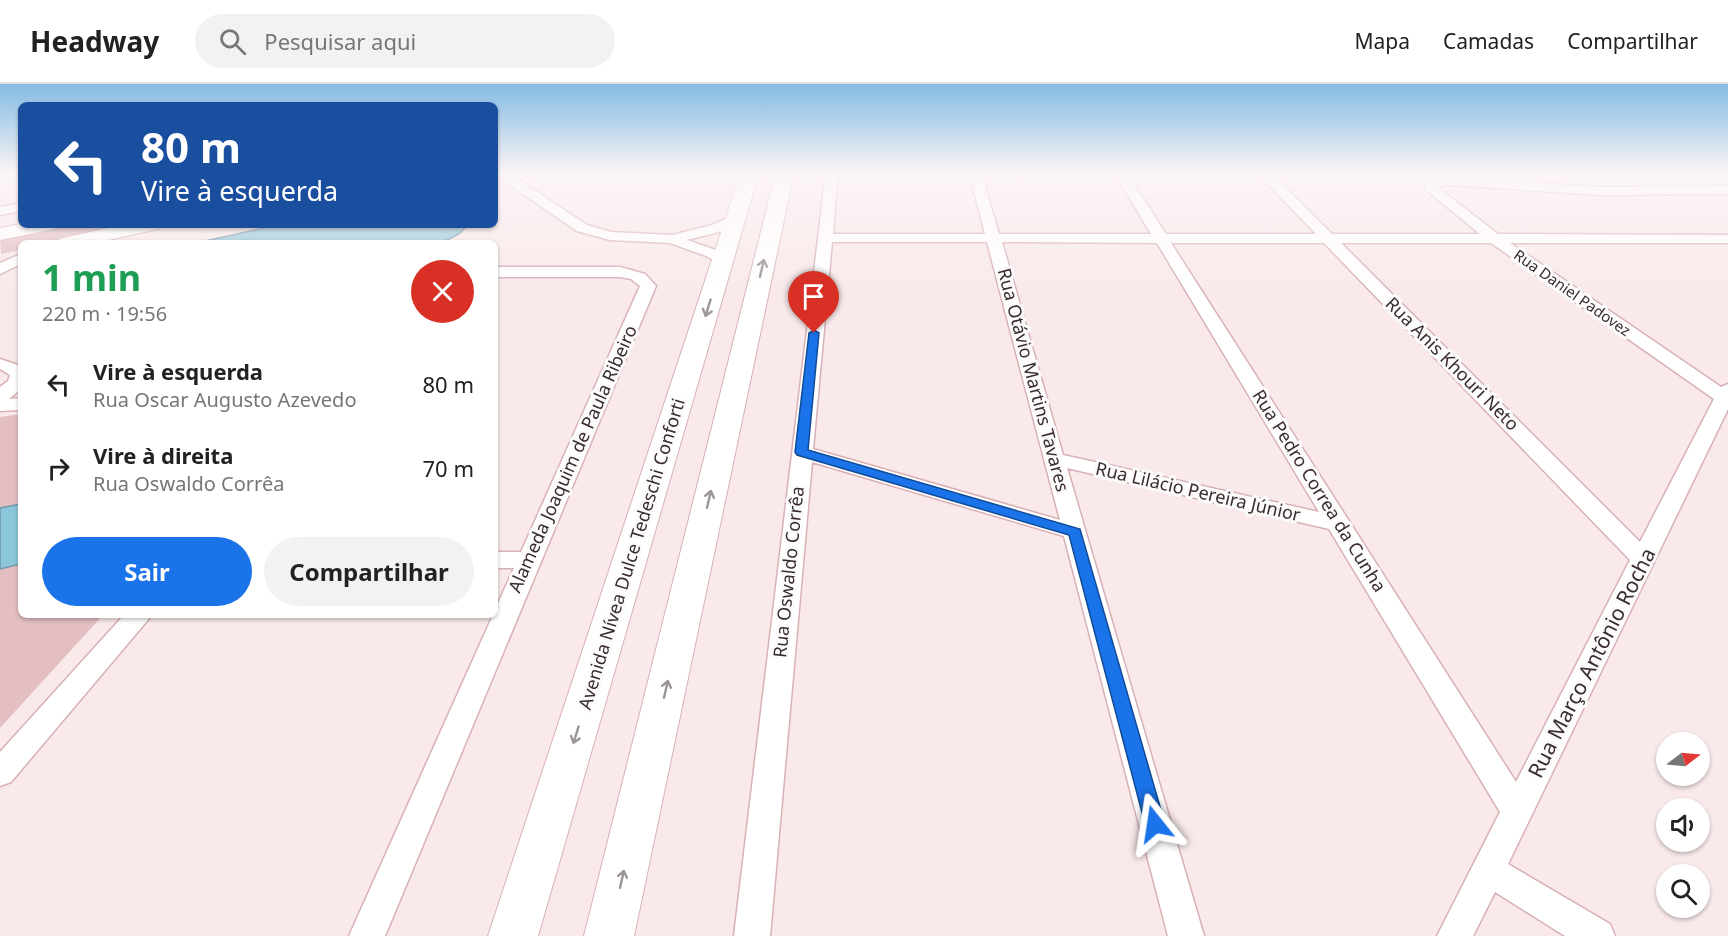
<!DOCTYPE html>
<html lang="pt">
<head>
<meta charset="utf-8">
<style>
  :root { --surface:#fff; --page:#f2f2f2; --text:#222; --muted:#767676; --line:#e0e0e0; --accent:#1a73e8 }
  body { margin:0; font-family:"Noto Sans",sans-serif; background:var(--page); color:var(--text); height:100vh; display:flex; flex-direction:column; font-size:22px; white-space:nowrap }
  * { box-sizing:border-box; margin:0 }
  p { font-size:20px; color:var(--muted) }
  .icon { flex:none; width:33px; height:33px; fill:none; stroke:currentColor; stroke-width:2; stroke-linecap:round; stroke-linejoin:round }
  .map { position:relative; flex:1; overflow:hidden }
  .side { position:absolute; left:18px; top:156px; width:480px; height:378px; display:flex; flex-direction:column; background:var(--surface); border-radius:9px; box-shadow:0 2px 4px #0004 }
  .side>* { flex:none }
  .guide { position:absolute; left:18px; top:18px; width:480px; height:126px; border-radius:9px; box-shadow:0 2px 4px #0004; background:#1a4fa0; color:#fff; overflow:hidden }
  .needle { width:39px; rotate:74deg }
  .controls { position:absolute; left:1656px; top:648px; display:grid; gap:12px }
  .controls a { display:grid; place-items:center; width:54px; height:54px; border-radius:50%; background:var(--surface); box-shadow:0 2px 4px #0004; font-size:30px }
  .pin { position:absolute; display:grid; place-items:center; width:51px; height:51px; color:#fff; margin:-62px -26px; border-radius:50% 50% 50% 0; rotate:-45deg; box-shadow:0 0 6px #0007 }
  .pin .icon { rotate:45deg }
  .me { position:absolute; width:66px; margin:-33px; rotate:345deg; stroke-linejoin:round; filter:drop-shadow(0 0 4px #0008) }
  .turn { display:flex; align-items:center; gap:21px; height:126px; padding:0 24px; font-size:27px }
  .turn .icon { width:78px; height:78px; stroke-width:2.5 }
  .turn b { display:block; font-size:42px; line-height:51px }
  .round { display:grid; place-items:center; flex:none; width:63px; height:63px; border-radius:32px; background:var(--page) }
  .summary { display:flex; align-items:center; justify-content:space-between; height:102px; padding:0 24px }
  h1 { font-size:36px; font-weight:700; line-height:45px; color:#1e9e55 }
  .button { display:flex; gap:12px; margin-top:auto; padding:12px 24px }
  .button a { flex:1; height:69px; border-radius:36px; background:var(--accent); color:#fff; font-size:24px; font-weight:700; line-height:69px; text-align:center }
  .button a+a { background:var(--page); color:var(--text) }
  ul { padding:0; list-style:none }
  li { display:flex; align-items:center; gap:18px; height:84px; padding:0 24px }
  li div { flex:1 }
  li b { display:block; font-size:22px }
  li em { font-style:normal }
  header { display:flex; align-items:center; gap:36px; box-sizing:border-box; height:84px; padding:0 30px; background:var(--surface); border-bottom:2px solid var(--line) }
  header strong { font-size:28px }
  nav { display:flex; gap:33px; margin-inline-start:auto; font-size:21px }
  .search { width:420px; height:54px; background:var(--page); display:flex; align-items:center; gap:15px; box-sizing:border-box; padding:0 21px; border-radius:33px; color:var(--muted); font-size:22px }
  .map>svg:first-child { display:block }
  .green { fill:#e3bfc2 }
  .water { fill:#8bc6db; stroke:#7398a6; stroke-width:1.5 }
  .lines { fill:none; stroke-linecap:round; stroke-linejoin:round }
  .lane-casing { stroke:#d8b1b5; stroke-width:3 }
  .street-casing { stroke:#d8b1b5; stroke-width:3 }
  .secondary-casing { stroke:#d8b1b5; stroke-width:2 }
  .primary-casing { stroke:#d8b1b5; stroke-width:2 }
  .lane { fill:#fff; fill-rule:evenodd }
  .street { fill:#fff; fill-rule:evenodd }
  .secondary { fill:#fff; fill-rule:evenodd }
  .primary { fill:#fff; fill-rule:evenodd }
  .oneway { stroke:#9c9596 }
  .route { fill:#1a73e8; stroke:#114b97; stroke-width:1.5 }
  .labels { text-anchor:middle; stroke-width:6; stroke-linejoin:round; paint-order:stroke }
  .far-street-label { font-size:15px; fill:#3a2b2c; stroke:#fbfbfb }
  .street-label { font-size:18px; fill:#3a2b2c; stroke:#fbfbfb }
  .near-street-label { font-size:21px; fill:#3a2b2c; stroke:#fbfbfb }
</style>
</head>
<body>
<header>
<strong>Headway</strong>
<div class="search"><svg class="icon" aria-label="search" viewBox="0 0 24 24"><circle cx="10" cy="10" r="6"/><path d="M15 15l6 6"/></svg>Pesquisar aqui</div>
<nav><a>Mapa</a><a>Camadas</a><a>Compartilhar</a></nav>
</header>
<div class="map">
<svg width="1728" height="852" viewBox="0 0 1728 852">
  <rect width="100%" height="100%" fill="#f9e9ea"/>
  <path class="green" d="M 60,141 L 139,141 L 53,159 L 21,159 L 21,166 L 1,170 L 0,153 Z
    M 21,330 L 21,531 L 103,531 L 0,644 L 0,333 Z"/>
  <path class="water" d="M 278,141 L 468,141 L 459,150 L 441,159 L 196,159 Z
    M 21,420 L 21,480 L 0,485 L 0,424 Z"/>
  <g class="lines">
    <g class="lane-casing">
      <path id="lane" d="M 533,88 L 542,88 L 511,97 L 508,95 Z"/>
    </g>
    <g class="street-casing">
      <path id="street" d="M 495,88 L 507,88 L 587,141 L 611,148 L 672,151 L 712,141 L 729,133 L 739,133 L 741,136 C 728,149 704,151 687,156 L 716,166 L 730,177 L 723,181 L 706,172 L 670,159 L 610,156 L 577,147 L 495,91 Z
        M 826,88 L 838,88 L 833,150 L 985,150 L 969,88 L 981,88 L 999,150 L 1151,150 L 1114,88 L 1126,88 L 1166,150 L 1316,150 L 1262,94 L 1252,88 L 1270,88 L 1332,150 L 1480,150 L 1425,105 L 1426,98 L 1450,93 L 1600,103 L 1728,102 L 1728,110 L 1600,111 L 1450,101 L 1437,103 L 1498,150 L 1728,151 L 1728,159 L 1510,159 L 1721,303 L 1728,300 L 1728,325 L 1508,780 L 1610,840 L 1615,852 L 1565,852 L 1495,808 L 1473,852 L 1437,852 L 1500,728 L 1329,445 L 1067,384 L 1204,852 L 1168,852 L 1064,452 L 812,378 L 770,852 L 734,852 ZM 832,158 L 987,158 L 1060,436 L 813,365 ZM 1002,158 L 1157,159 L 1319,428 L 1063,371 ZM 1171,159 L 1324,159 L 1630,476 L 1516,698 ZM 1341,159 L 1491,159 L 1714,315 L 1640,458 Z
        M 21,119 L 21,127 L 0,131 L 0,123 Z
        M 21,170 L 21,180 L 0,190 L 0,179 Z
        M 495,183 L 620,183 L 645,190 L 656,202 L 385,852 L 349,852 L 493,531 L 495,531 L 495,526 L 514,484 L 495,484 L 495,468 L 521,468 L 640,202 L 631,195 L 620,193 L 495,193 Z
        M 0,275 L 21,282 L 21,305 L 9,315 L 21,314 L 21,326 L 0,327 L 0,303 L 8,297 L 10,291 L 0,285 Z
        M 124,531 L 152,531 L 11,698 L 0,702 L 0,668 Z"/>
    </g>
    <g class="secondary-casing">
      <path id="secondary" d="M 741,88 L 759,88 L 538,852 L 488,852 Z
        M 776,88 L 794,88 L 634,852 L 584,852 Z"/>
    </g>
    <g class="primary-casing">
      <path id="primary" d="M 21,140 L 21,141 L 57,141 L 54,145 L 0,156 L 0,144 Z
        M 122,141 L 161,141 L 158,145 L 95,159 L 55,159 L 59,155 Z"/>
    </g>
    <use href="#lane" class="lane"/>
    <use href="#street" class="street"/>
    <use href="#secondary" class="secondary"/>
    <use href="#primary" class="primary"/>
  </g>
  <defs><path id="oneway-shaft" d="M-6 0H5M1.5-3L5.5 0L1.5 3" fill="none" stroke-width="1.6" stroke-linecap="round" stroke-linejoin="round" transform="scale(1.5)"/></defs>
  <g class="oneway">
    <use href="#oneway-shaft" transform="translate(762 184) rotate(-77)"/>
    <use href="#oneway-shaft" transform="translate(708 224) rotate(107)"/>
    <use href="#oneway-shaft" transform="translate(709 415) rotate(-77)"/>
    <use href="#oneway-shaft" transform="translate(666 605) rotate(-77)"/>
    <use href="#oneway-shaft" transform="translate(576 651) rotate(107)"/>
    <use href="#oneway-shaft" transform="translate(622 795) rotate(-77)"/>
  </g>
  <linearGradient id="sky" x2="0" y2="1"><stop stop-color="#83bbe3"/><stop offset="0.43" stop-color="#fcf5f6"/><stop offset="1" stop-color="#fcf5f6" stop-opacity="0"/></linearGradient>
  <rect width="1728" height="207" fill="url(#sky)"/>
  <path class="route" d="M 814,246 L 819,249 L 808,366 L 1080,445 L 1165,740 L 1162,746 L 1155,748 L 1148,746 L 1145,740 L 1069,451 L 797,371 L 795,368 L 809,249 Z"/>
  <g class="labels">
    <g class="far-street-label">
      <text transform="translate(1572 209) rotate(35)" y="5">Rua Daniel Padovez</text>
    </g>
    <g class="street-label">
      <text transform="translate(1452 280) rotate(45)" y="6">Rua Anis Khouri Neto</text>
      <text transform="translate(1033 296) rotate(75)" y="6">Rua Otávio Martins Tavares</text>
      <text transform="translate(573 375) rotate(-66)" y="6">Alameda Joaquim de Paula Ribeiro</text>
      <text transform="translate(1319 407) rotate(58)" y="6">Rua Pedro Correa da Cunha</text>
      <text transform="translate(1198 408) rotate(13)" y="6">Rua Lilácio Pereira Júnior</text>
      <text transform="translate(632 470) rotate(-73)" y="6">Avenida Nívea Dulce Tedeschi Conforti</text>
      <text transform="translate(789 488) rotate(-84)" y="6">Rua Oswaldo Corrêa</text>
    </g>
    <g class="near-street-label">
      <text transform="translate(1592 579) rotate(-63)" y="7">Rua Março Antônio Rocha</text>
    </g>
  </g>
</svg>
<div class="controls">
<a><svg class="needle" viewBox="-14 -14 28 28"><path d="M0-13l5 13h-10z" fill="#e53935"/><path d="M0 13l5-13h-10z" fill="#767676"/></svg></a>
<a><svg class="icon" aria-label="sound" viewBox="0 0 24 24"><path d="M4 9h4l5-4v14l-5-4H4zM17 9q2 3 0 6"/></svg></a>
<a><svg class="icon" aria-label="search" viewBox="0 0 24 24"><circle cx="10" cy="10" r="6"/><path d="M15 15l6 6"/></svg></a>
</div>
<div class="pin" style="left:814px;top:249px;background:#d93025"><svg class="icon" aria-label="arrive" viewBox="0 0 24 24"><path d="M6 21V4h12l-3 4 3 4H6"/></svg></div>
<svg class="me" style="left:1155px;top:740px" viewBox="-20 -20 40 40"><path d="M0-17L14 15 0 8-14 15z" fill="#1a73e8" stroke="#fff" stroke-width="4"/></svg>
<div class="guide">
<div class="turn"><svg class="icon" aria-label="left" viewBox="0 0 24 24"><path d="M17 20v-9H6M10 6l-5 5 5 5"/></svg><div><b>80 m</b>Vire à esquerda</div></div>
</div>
<section class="side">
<div class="summary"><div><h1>1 min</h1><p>220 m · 19:56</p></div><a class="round" style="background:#d93025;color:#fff"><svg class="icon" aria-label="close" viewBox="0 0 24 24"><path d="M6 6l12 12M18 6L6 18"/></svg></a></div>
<ul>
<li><svg class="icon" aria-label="left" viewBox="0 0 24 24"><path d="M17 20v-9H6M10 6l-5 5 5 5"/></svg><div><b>Vire à esquerda</b><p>Rua Oscar Augusto Azevedo</p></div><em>80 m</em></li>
<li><svg class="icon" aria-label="right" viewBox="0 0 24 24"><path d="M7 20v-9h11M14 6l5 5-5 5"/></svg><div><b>Vire à direita</b><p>Rua Oswaldo Corrêa</p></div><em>70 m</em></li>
</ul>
<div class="button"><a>Sair</a><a>Compartilhar</a></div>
</section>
</div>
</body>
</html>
